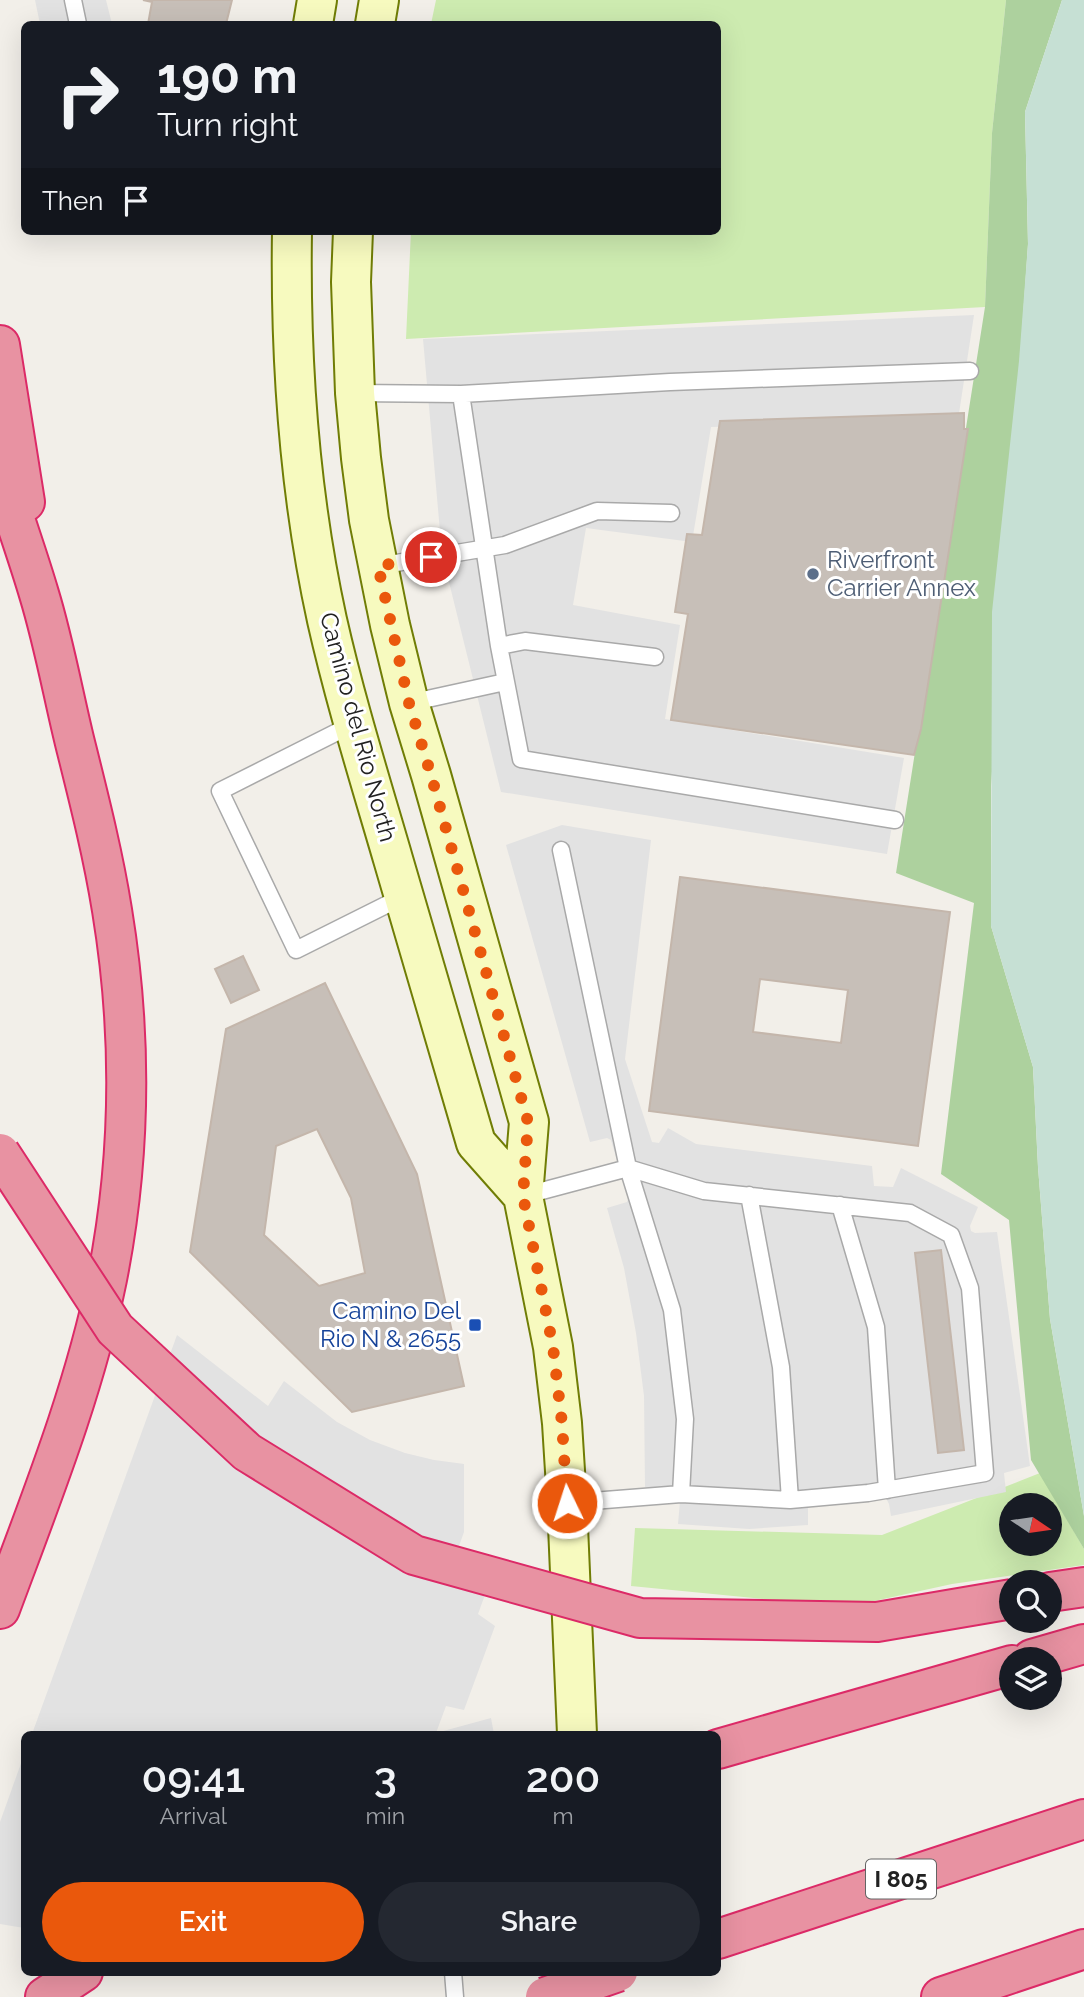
<!DOCTYPE html>
<html lang="en">
<head>
<meta charset="utf-8">
<style>
  :root { --surface:#171b24; --page:#242831; --text:#f1f3f6; --muted:#9ea1a6; --accent:#ea580c }
  body { margin:0; font-family:Raleway,sans-serif; background:var(--page); color:var(--text); height:100vh; display:flex; flex-direction:column; font-size:26px; white-space:nowrap }
  * { box-sizing:border-box; margin:0 }
  p { font-size:23px; color:var(--muted) }
  .icon { flex:none; width:38px; height:38px; fill:none; stroke:currentColor; stroke-width:2; stroke-linecap:round; stroke-linejoin:round }
  .map { position:relative; flex:1; overflow:hidden }
  .drawer { position:absolute; left:21px; top:1731px; width:700px; height:245px; display:flex; flex-direction:column; background:var(--surface); border-radius:10px; box-shadow:0 7px 28px #0002 }
  .drawer>* { flex:none }
  .top-card { position:absolute; left:21px; top:21px; width:700px; height:214px; border-radius:10px; box-shadow:0 7px 28px #0002; background:#171b24; color:var(--text); overflow:hidden }
  .needle { width:46px; rotate:103deg }
  .fabs { position:absolute; left:999px; top:1493px; display:grid; gap:14px }
  .fabs a { display:grid; place-items:center; width:63px; height:63px; border-radius:50%; background:var(--surface); box-shadow:0 7px 28px #0002; font-size:35px }
  .pin { position:absolute; display:grid; place-items:center; width:60px; height:60px; color:#fff; margin:-30px; border:4px solid #fff; border-radius:50%; box-shadow:0 2px 7px #0007 }
  .me { position:absolute; width:77px; margin:-38px; rotate:356deg; stroke-linejoin:round; filter:drop-shadow(0 0 5px #0008) }
  .turn { display:flex; align-items:center; gap:24px; height:147px; padding:0 21px; font-size:32px }
  .turn .icon { width:91px; height:91px; stroke-width:2.5 }
  .turn b { display:block; font-size:49px; line-height:60px }
  .then { display:flex; align-items:center; height:66px; padding:0 21px; background:#0003; gap:14px; font-size:26px }
  .eta { display:flex; justify-content:space-evenly; align-items:center; height:119px; text-align:center }
  .eta b { font-size:42px; font-weight:600; line-height:49px }
  .cta { display:flex; gap:14px; margin-top:auto; padding:14px 21px }
  .cta a { flex:1; height:80px; border-radius:42px; background:var(--accent); color:#fff; font-size:28px; font-weight:600; line-height:80px; text-align:center }
  .cta a+a { background:var(--page); color:var(--text) }
  .map>svg:first-child { display:block }
  .grass { fill:#cdebb0; fill-rule:evenodd }
  .forest { fill:#add19e }
  .wetland { fill:#c6e0d4 }
  .parking { fill:#e2e2e2 }
  .building { fill:#c7bfb8; stroke:#c4b6ab; stroke-width:2; fill-rule:evenodd }
  .lines { fill:none; stroke-linecap:round; stroke-linejoin:round }
  .lane-casing { stroke:#a9a9a9; stroke-width:19 }
  .secondary-casing { stroke:#707d05; stroke-width:42 }
  .highway-casing { stroke:#dc2a67; stroke-width:42 }
  .lane { stroke:#fff; stroke-width:16 }
  .secondary { stroke:#f7fabf; stroke-width:38 }
  .highway { stroke:#e892a2; stroke-width:38 }
  .highway-bridge-casing { stroke:#dc2a67; stroke-width:42; stroke-linecap:butt }
  .highway-bridge { stroke:#e892a2; stroke-width:38 }
  .route { stroke:#ea580c; stroke-width:12; stroke-dasharray:0 21.6 }
  .service-dot { fill:#5c6f8a; stroke:#fff; stroke-width:2.5 }
  .transit-dot { fill:#1a4fb4; stroke:#fff; stroke-width:2.5 }
  .labels { text-anchor:middle; stroke-width:6; stroke-linejoin:round; paint-order:stroke }
  .shield { fill:#fff; stroke:#646464; stroke-width:2 }
  .shield-label { font-size:23px; font-weight:bold; fill:#222 }
  .service-label { font-size:24px; fill:#4e5e75; stroke:#fff; text-anchor:start }
  .street-label { font-size:24px; fill:#222; stroke:#fff }
  .transit-label { font-size:24px; fill:#164399; stroke:#fff; text-anchor:end }
</style>
</head>
<body>
<div class="map">
<svg width="1084" height="1997" viewBox="0 0 1084 1997">
  <rect width="100%" height="100%" fill="#f2efe9"/>
  <path class="grass" d="M 436,0 L 1006,0 L 992,133 L 985,307 L 406,339 L 411,231 L 718,231 L 718,24 L 431,24 Z
    M 1040,1473 L 1084,1549 L 1084,1565 L 952,1584 L 847,1607 L 631,1586 L 635,1528 L 882,1535 ZM 1012,1505 L 1050,1505 L 1050,1544 L 1012,1544 Z"/>
  <path class="forest" d="M 1006,0 L 1062,0 L 1025,112 L 1028,244 L 991,786 L 991,926 L 1033,1067 L 1038,1167 L 1050,1319 L 1084,1516 L 1084,1549 L 1031,1460 L 1009,1220 L 941,1174 L 974,903 L 896,873 L 985,307 L 992,133 Z"/>
  <path class="wetland" d="M 1062,0 L 1084,0 L 1084,1516 L 1050,1319 L 1038,1167 L 1033,1067 L 991,926 L 992,612 L 1019,361 L 1028,244 L 1025,112 Z"/>
  <path class="parking" d="M 35,0 L 106,0 L 112,24 L 40,24 Z
    M 974,315 L 958,420 L 711,427 L 692,542 L 586,528 L 573,605 L 680,625 L 665,719 L 904,758 L 887,854 L 501,792 L 442,554 L 423,339 Z
    M 562,825 L 651,840 L 625,1059 L 652,1142 L 659,1143 L 668,1128 L 696,1144 L 872,1166 L 874,1186 L 893,1187 L 901,1168 L 978,1207 L 970,1226 L 971,1231 L 975,1233 L 997,1232 L 1030,1466 L 1004,1473 L 1006,1492 L 891,1516 L 889,1504 L 886,1498 L 813,1506 L 808,1508 L 808,1525 L 749,1529 L 678,1524 L 681,1490 L 645,1487 L 644,1396 L 636,1333 L 624,1268 L 607,1208 L 627,1202 L 628,1199 L 611,1140 L 607,1138 L 590,1142 L 506,845 Z
    M 177,1335 L 268,1406 L 284,1381 L 337,1422 L 370,1440 L 405,1453 L 434,1460 L 464,1464 L 464,1532 L 449,1574 L 486,1592 L 478,1614 L 495,1626 L 464,1710 L 446,1706 L 436,1733 L 491,1718 L 494,1734 L 32,1734 Z
    M 24,1755 L 24,1928 L 0,1924 L 0,1822 Z"/>
  <path class="building" d="M 143,0 L 232,0 L 226,24 L 148,24 L 152,2 Z
    M 964,413 L 964,429 L 968,429 L 921,729 L 914,755 L 671,720 L 688,614 L 675,612 L 687,534 L 702,535 L 720,421 Z
    M 680,877 L 950,912 L 918,1146 L 649,1111 ZM 760,979 L 848,990 L 841,1043 L 753,1032 Z
    M 243,956 L 259,990 L 231,1003 L 215,969 Z
    M 325,983 L 417,1174 L 464,1386 L 352,1412 L 190,1252 L 226,1029 ZM 317,1129 L 351,1198 L 365,1273 L 319,1286 L 264,1235 L 276,1146 Z
    M 941,1250 L 964,1450 L 938,1453 L 915,1253 Z"/>
  <g class="lines">
    <g class="lane-casing">
      <path id="lane" d="M 73,0 L 78,24
        M 355,393 L 461,394 L 670,382 L 970,371
        M 461,394 L 499,646 L 521,759 L 895,820
        M 378,566 L 505,545 L 597,511 L 671,513
        M 499,646 L 525,641 L 655,657
        M 409,703 L 505,682
        M 353,724 L 220,791 L 296,950 L 404,896
        M 561,850 L 628,1168 L 672,1310 L 685,1419 L 681,1494
        M 749,1195 L 781,1367 L 790,1500
        M 523,1196 L 628,1168 L 704,1191 L 910,1213 L 951,1235 L 970,1288 L 985,1473 L 868,1493 L 790,1500 L 681,1494 L 567,1503
        M 840,1205 L 876,1327 L 887,1490
        M 453,1972 L 455,1997"/>
    </g>
    <g class="secondary-casing">
      <path id="secondary" d="M 313,24 L 317,0
        M 375,24 L 379,0
        M 292,231 C 290,361 299,492 327,620 C 345,700 370,780 393,859 C 421,954 448,1049 476,1143 L 523,1196
        M 353,231 L 351,282 L 355,393 L 361,458 L 369,520 L 390,625 L 409,703 L 431,775 L 529,1122 L 523,1196 L 553,1347 L 562,1423 L 567,1503 L 577,1734"/>
    </g>
    <g class="highway-casing">
      <path id="highway" d="M 0,345 L 25,502
        M 0,471 C 12,513 27,553 39,594 C 54,643 63,694 75,743 C 89,799 103,854 112,910 C 132,1032 131,1158 107,1279 C 84,1392 40,1501 0,1609
        M 1050,1592 L 1084,1587
        M 1032,1659 L 1084,1644
        M 718,1749 L 1012,1665
        M 718,1939 L 1084,1819
        M 45,1997 L 83,1972
        M 941,1997 L 1084,1949"/>
    </g>
    <use href="#lane" class="lane"/>
    <use href="#secondary" class="secondary"/>
    <use href="#highway" class="highway"/>
    <g class="highway-bridge-casing">
      <path id="highway-bridge" d="M 0,1153 L 115,1329 L 247,1452 L 414,1555 L 640,1618 L 877,1622 L 1012,1599
        M 545,1997 L 618,1972"/>
    </g>
    <use href="#highway-bridge" class="highway-bridge"/>
  </g>
  <g class="lines">
    <path class="route" d="M 431,557 L 378,566 L 409,703 L 431,775 L 528,1122 L 523,1196 L 553,1347 L 562,1423 L 567,1503"/>
  </g>
  <circle class="service-dot" cx="813" cy="574" r="7"/>
  <rect class="transit-dot" x="468" y="1318" width="14" height="14" rx="3.5"/>
  <g class="labels">
    <rect class="shield" x="866" y="1859.5" width="70" height="39" rx="5"/>
    <g class="shield-label">
      <text x="901" y="1887">I 805</text>
    </g>
    <g class="service-label">
      <text x="827" y="568">Riverfront<tspan x="827" dy="28">Carrier Annex</tspan></text>
    </g>
    <g class="street-label">
      <text transform="translate(358 727) rotate(75)" y="8">Camino del Rio North</text>
    </g>
    <g class="transit-label">
      <text x="461" y="1319">Camino Del<tspan x="461" dy="28">Rio N &amp; 2655</tspan></text>
    </g>
  </g>
</svg>
<div class="fabs">
<a><svg class="needle" viewBox="-14 -14 28 28"><path d="M0-13l5 13h-10z" fill="#e53935"/><path d="M0 13l5-13h-10z" fill="#9ea1a6"/></svg></a>
<a><svg class="icon" aria-label="search" viewBox="0 0 24 24"><circle cx="10" cy="10" r="6"/><path d="M15 15l6 6"/></svg></a>
<a><svg class="icon" aria-label="layers" viewBox="0 0 24 24"><path d="M12 4l9 5-9 5-9-5zM3 14l9 5 9-5"/></svg></a>
</div>
<div class="pin" style="left:431px;top:557px;background:#d93025"><svg class="icon" aria-label="arrive" viewBox="0 0 24 24"><path d="M6 21V4h12l-3 4 3 4H6"/></svg></div>
<svg class="me" style="left:567px;top:1503px" viewBox="-20 -20 40 40"><circle r="17" fill="#ea580c" stroke="#fff" stroke-width="3"/><path d="M0-11L8 9 0 5-8 9z" fill="#fff"/></svg>
<div class="top-card">
<div class="turn"><svg class="icon" aria-label="right" viewBox="0 0 24 24"><path d="M7 20v-9h11M14 6l5 5-5 5"/></svg><div><b>190 m</b>Turn right</div></div>
<div class="then">Then<svg class="icon" aria-label="arrive" viewBox="0 0 24 24"><path d="M6 21V4h12l-3 4 3 4H6"/></svg></div>
</div>
<section class="drawer">
<div class="eta">
<div><b>09:41</b><p>Arrival</p></div>
<div><b>3</b><p>min</p></div>
<div><b>200</b><p>m</p></div>
</div>
<div class="cta"><a>Exit</a><a>Share</a></div>
</section>
</div>
</body>
</html>
